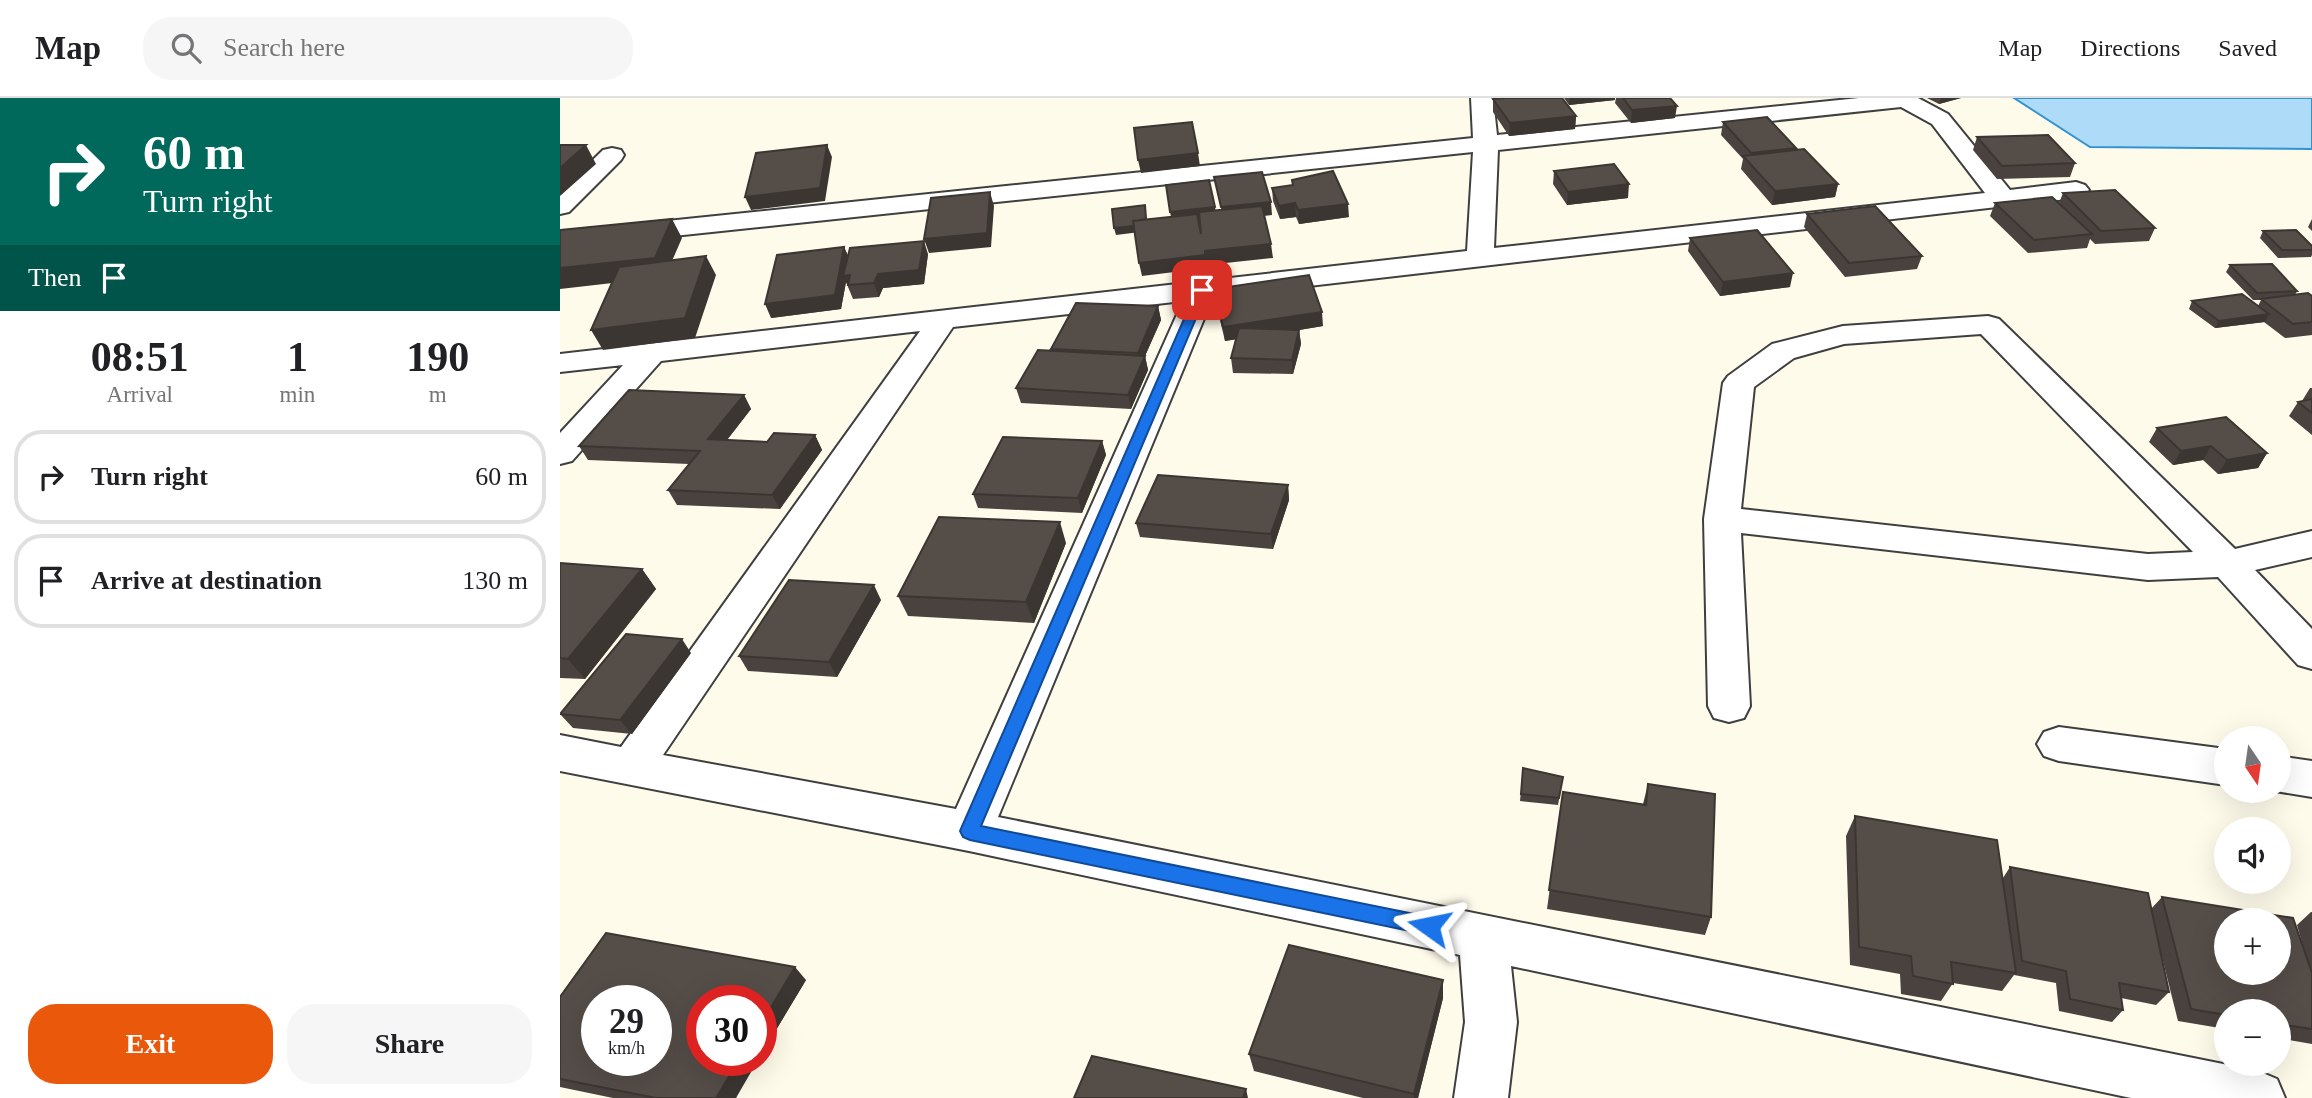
<!DOCTYPE html>
<html lang="en">
<head>
<meta charset="utf-8">
<style>
  :root { --surface:#fff; --page:#f6f6f6; --text:#202124; --muted:#757577; --line:#e0e0e0; --accent:#ea580c }
  body { margin:0; font-family:"Times New Roman",serif; background:var(--page); color:var(--text); height:100vh; display:flex; flex-direction:column; font-size:26px; white-space:nowrap }
  * { box-sizing:border-box; margin:0 }
  p { font-size:23px; color:var(--muted) }
  .icon { flex:none; width:38px; height:38px; fill:none; stroke:currentColor; stroke-width:2; stroke-linecap:round; stroke-linejoin:round }
  .map { position:relative; flex:1; overflow:hidden }
  .drawer { display:flex; flex-direction:column; background:var(--surface); width:560px }
  .drawer>* { flex:none }
  .hud { background:#00695c; color:#fff; overflow:hidden }
  .needle { width:46px; rotate:167deg }
  .controls { position:absolute; left:1654px; top:628px; display:grid; gap:14px }
  .controls a { display:grid; place-items:center; width:77px; height:77px; border-radius:50%; background:var(--surface); box-shadow:0 7px 28px #0002; font-size:35px }
  .speed { position:absolute; left:21px; top:887px; display:flex; gap:14px; font-size:35px; font-weight:700; text-align:center }
  .speed>* { display:grid; place-content:center; width:91px; height:91px; border-radius:50%; background:var(--surface); box-shadow:0 7px 28px #0002; line-height:1 }
  .speed small { font-size:18px; font-weight:400 }
  .speed .limit { border:10px solid #d22; background:#fff; color:#111 }
  .pin { position:absolute; display:grid; place-items:center; width:60px; height:60px; color:#fff; margin:-30px; border-radius:14px; box-shadow:0 4px 10px #0006 }
  .me { position:absolute; width:77px; margin:-38px; rotate:282deg; stroke-linejoin:round; filter:drop-shadow(0 0 5px #0008) }
  .turn { display:flex; align-items:center; gap:24px; height:147px; padding:0 28px; font-size:32px }
  .turn .icon { width:91px; height:91px; stroke-width:2.5 }
  .turn b { display:block; font-size:49px; line-height:60px }
  .then { display:flex; align-items:center; height:66px; padding:0 28px; background:#0003; gap:14px; font-size:26px }
  .eta { display:flex; justify-content:space-evenly; align-items:center; height:119px; text-align:center }
  .eta b { font-size:42px; font-weight:600; line-height:49px }
  .button { display:flex; gap:14px; margin-top:auto; padding:14px 28px }
  .button a { flex:1; height:80px; border-radius:28px; background:var(--accent); color:#fff; font-size:28px; font-weight:600; line-height:80px; text-align:center }
  .button a+a { background:var(--page); color:var(--text) }
  ul { padding:0; list-style:none }
  li { display:flex; align-items:center; gap:21px; height:94px; margin:0 14px 10px; padding:0 14px; border:4px solid var(--line); border-radius:28px }
  li div { flex:1 }
  li b { display:block; font-size:26px }
  li em { font-style:normal }
  header { display:flex; align-items:center; gap:42px; box-sizing:border-box; height:98px; padding:0 35px; background:var(--surface); border-bottom:2px solid var(--line) }
  header strong { font-size:33px }
  nav { display:flex; gap:38px; margin-inline-start:auto; font-size:24px }
  .search { width:490px; height:63px; background:var(--page); display:flex; align-items:center; gap:18px; box-sizing:border-box; padding:0 24px; border-radius:28px; color:var(--muted); font-size:26px }
  main { display:flex; flex:1; min-height:0 }
  .map>svg:first-child { display:block }
  .water { fill:#aedcf8; stroke:#3292d2; stroke-width:2 }
  .lines { fill:none; stroke-linecap:round; stroke-linejoin:round }
  .minor-casing { stroke:#3f3f3f; stroke-width:4 }
  .minor { fill:#fff; fill-rule:evenodd }
  .wall { fill:#49423e }
  .shaded-wall { fill:#3c3632 }
  .building { fill:#554d48; stroke:#3c3632; stroke-width:2; fill-rule:evenodd }
  .route { fill:#1a73e8; stroke:#114b97; stroke-width:2 }
</style>
</head>
<body>
<header>
<strong>Map</strong>
<div class="search"><svg class="icon" aria-label="search" viewBox="0 0 24 24"><circle cx="10" cy="10" r="6"/><path d="M15 15l6 6"/></svg>Search here</div>
<nav><a>Map</a><a>Directions</a><a>Saved</a></nav>
</header>
<main>
<section class="drawer">
<div class="hud">
<div class="turn"><svg class="icon" aria-label="right" viewBox="0 0 24 24"><path d="M7 20v-9h11M14 6l5 5-5 5"/></svg><div><b>60 m</b>Turn right</div></div>
<div class="then">Then<svg class="icon" aria-label="arrive" viewBox="0 0 24 24"><path d="M6 21V4h12l-3 4 3 4H6"/></svg></div>
</div>
<div class="eta">
<div><b>08:51</b><p>Arrival</p></div>
<div><b>1</b><p>min</p></div>
<div><b>190</b><p>m</p></div>
</div>
<ul>
<li><svg class="icon" aria-label="right" viewBox="0 0 24 24"><path d="M7 20v-9h11M14 6l5 5-5 5"/></svg><div><b>Turn right</b></div><em>60 m</em></li>
<li><svg class="icon" aria-label="arrive" viewBox="0 0 24 24"><path d="M6 21V4h12l-3 4 3 4H6"/></svg><div><b>Arrive at destination</b></div><em>130 m</em></li>
</ul>
<div class="button"><a>Exit</a><a>Share</a></div>
</section>
<div class="map">
<svg width="1752" height="1000" viewBox="0 0 1752 1000">
  <rect width="100%" height="100%" fill="#fffbeb"/>
  <path class="water" d="M 1454,0 L 1752,0 L 1752,51 L 1530,49 Z"/>
  <g class="lines">
    <g class="minor-casing">
      <path id="minor" d="M 911,0 L 933,0 L 937,37 L 1299,0 L 1358,0 L 1388,16 L 1450,92 L 1516,84 L 1525,87 L 1529,92 L 1525,97 L 1516,100 L 653,199 L 438,719 L 1698,973 L 1717,981 L 1725,1000 L 1571,1000 L 951,868 L 957,924 L 948,1000 L 894,1000 L 905,924 L 900,857 L 409,753 L 0,673 L 0,637 L 61,649 L 360,233 L 101,263 L 12,363 L 0,366 L 0,335 L 63,267 L 0,274 L 0,256 L 907,153 L 913,54 L 0,150 L 0,134 L 913,40 ZM 1341,9 L 1372,26 L 1425,95 L 934,150 L 938,52 ZM 623,203 L 396,711 L 103,657 L 393,229 Z
        M 52,50 L 61,52 L 64,57 L 61,62 L 9,114 L 0,116 L 0,94 L 43,52 Z
        M 1428,218 L 1439,221 L 1675,451 L 1752,433 L 1752,459 L 1695,472 L 1752,531 L 1752,571 L 1738,567 L 1658,479 L 1588,482 L 1181,435 L 1190,608 L 1184,620 L 1169,624 L 1154,620 L 1148,608 L 1144,421 L 1163,285 L 1168,278 L 1212,246 L 1283,228 ZM 1421,236 L 1633,454 L 1588,456 L 1181,411 L 1194,289 L 1234,260 L 1284,246 Z
        M 1499,629 L 1666,651 L 1666,687 L 1499,663 L 1484,658 L 1477,646 L 1484,634 Z
        M 1718,658 L 1752,663 L 1752,699 L 1715,693 L 1718,693 Z"/>
    </g>
    <use href="#minor" class="minor"/>
  </g>
  <path class="wall" d="M 1004,0 L 1055,0 L 1055,2 L 1009,7 Z
    M 1056,0 L 1110,0 L 1115,20 L 1071,25 L 1055,5 Z
    M 1367,0 L 1401,0 L 1379,6 Z
    M 933,1 L 1016,18 L 1015,31 L 949,38 L 933,14 Z
    M 1163,24 L 1236,50 L 1236,52 L 1278,86 L 1275,99 L 1212,107 L 1181,71 L 1183,61 L 1161,37 Z
    M 1417,39 L 1515,65 L 1510,79 L 1437,81 L 1413,52 Z
    M 994,73 L 1068,100 L 1007,107 L 993,86 Z
    M 712,90 L 789,119 L 739,126 L 736,119 L 720,121 L 713,103 Z
    M 1503,95 L 1595,130 L 1589,143 L 1535,146 L 1530,141 L 1527,150 L 1468,155 L 1430,118 L 1435,105 L 1499,105 Z
    M 1247,116 L 1362,158 L 1357,171 L 1285,179 L 1244,129 Z
    M 1752,121 L 1752,133 L 1748,129 Z
    M 1703,133 L 1752,148 L 1752,157 L 1751,159 L 1718,160 L 1700,140 Z
    M 1130,140 L 1230,189 L 1160,198 L 1128,153 Z
    M 284,149 L 288,158 L 368,156 L 364,186 L 323,190 L 319,199 L 293,201 L 286,184 L 281,211 L 211,220 Z
    M 1670,167 L 1737,193 L 1735,197 L 1752,198 L 1752,237 L 1725,240 L 1704,224 L 1655,230 L 1629,211 L 1632,203 L 1698,208 L 1701,202 L 1693,202 L 1666,174 Z
    M 654,191 L 763,228 L 739,232 L 741,246 L 733,276 L 673,275 L 671,260 L 676,241 L 665,243 L 656,205 Z
    M 598,208 L 601,222 L 585,258 L 588,272 L 571,311 L 461,305 L 456,290 L 492,253 L 491,251 Z
    M 1750,290 L 1752,290 L 1752,337 L 1729,318 L 1738,304 L 1742,303 Z
    M 184,297 L 191,311 L 167,342 L 207,344 L 255,337 L 262,352 L 220,411 L 117,407 L 108,392 L 129,366 L 28,362 L 19,348 Z
    M 1597,330 L 1707,355 L 1698,370 L 1658,376 L 1643,362 L 1613,367 L 1589,344 Z
    M 542,343 L 546,357 L 522,415 L 418,410 L 413,396 Z
    M 728,387 L 729,402 L 713,451 L 580,439 L 576,425 Z
    M 506,445 L 474,525 L 348,518 L 338,498 Z
    M 0,465 L 82,471 L 96,491 L 25,581 L 0,580 Z
    M 321,502 L 277,579 L 188,573 L 179,558 Z
    M 131,555 L 72,636 L 13,630 L 0,616 Z
    M 963,670 L 1003,679 L 998,707 L 960,703 Z
    M 1088,686 L 1151,819 L 1145,837 L 987,811 L 1003,694 L 1083,706 Z
    M 1295,718 L 1443,780 L 1450,769 L 1591,811 L 1602,799 L 1745,855 L 1737,827 L 1751,814 L 1752,814 L 1752,946 L 1718,940 L 1718,914 L 1666,914 L 1666,931 L 1618,923 L 1597,839 L 1609,894 L 1596,907 L 1561,900 L 1563,912 L 1552,924 L 1499,913 L 1496,885 L 1454,877 L 1442,893 L 1393,885 L 1381,903 L 1341,896 L 1340,876 L 1290,867 L 1286,738 Z
    M 246,882 L 201,957 L 201,903 L 176,1000 L 53,1000 L 0,989 L 0,899 Z
    M 883,900 L 858,1000 L 803,1000 L 694,973 L 689,956 Z"/>
  <path class="shaded-wall" d="M 1010,0 L 1055,0 L 1055,2 L 1009,7 Z
    M 1381,0 L 1401,0 L 1379,6 Z
    M 1117,8 L 1115,20 L 1071,25 L 1072,12 Z
    M 1016,18 L 1015,31 L 949,38 L 950,25 Z
    M 26,47 L 36,66 L 0,98 L 0,70 Z
    M 267,47 L 272,59 L 265,103 L 191,112 L 185,99 Z
    M 1236,50 L 1233,62 L 1189,65 L 1191,55 Z
    M 638,55 L 640,68 L 581,75 L 578,62 Z
    M 1069,86 L 1068,100 L 1007,107 L 1008,94 Z
    M 1278,86 L 1275,99 L 1212,107 L 1215,93 Z
    M 430,94 L 434,108 L 431,149 L 369,155 L 364,141 Z
    M 711,104 L 712,117 L 663,123 L 661,109 Z
    M 735,105 L 736,119 L 720,121 L 719,108 Z
    M 788,106 L 789,119 L 739,126 L 738,112 Z
    M 585,107 L 588,133 L 556,137 L 554,130 Z
    M 655,109 L 657,122 L 613,127 L 610,114 Z
    M 112,121 L 122,140 L 105,179 L 0,191 L 0,170 Z
    M 364,143 L 368,156 L 364,186 L 323,190 L 319,199 L 314,185 L 318,176 Z
    M 711,146 L 713,160 L 647,167 L 647,170 L 582,178 L 579,165 L 645,153 Z
    M 284,149 L 290,162 L 290,177 L 288,187 L 290,192 L 286,184 L 281,211 L 211,220 L 205,206 Z
    M 146,158 L 156,177 L 135,240 L 43,252 L 31,232 Z
    M 1233,175 L 1230,189 L 1160,198 L 1163,184 Z
    M 598,208 L 601,222 L 585,258 L 588,272 L 571,311 L 568,297 L 581,268 L 578,255 Z
    M 762,214 L 763,228 L 739,232 L 741,246 L 733,276 L 732,262 L 739,232 L 665,243 L 663,229 Z
    M 1709,216 L 1705,224 L 1655,230 L 1659,223 Z
    M 184,297 L 191,311 L 156,356 L 148,341 Z
    M 255,337 L 262,352 L 220,411 L 212,397 Z
    M 542,343 L 546,357 L 522,415 L 518,400 Z
    M 1651,348 L 1643,362 L 1613,367 L 1621,353 Z
    M 1707,355 L 1698,370 L 1658,376 L 1667,362 Z
    M 728,387 L 729,402 L 713,451 L 711,436 Z
    M 500,424 L 506,445 L 474,525 L 466,504 Z
    M 82,471 L 96,491 L 25,581 L 8,561 Z
    M 314,487 L 321,502 L 277,579 L 269,564 Z
    M 122,541 L 131,555 L 72,636 L 60,622 Z
    M 235,869 L 246,882 L 201,957 L 201,926 Z
    M 883,882 L 883,900 L 858,1000 L 854,1000 L 854,996 Z
    M 179,962 L 198,962 L 176,1000 L 156,1000 Z
    M 686,991 L 688,1000 L 683,1000 Z"/>
  <path class="building" d="M 946,0 L 1002,0 L 1016,18 L 950,25 L 933,1 Z
    M 1063,0 L 1110,0 L 1117,8 L 1072,12 Z
    M 1207,19 L 1236,50 L 1191,55 L 1163,24 Z
    M 632,24 L 638,55 L 578,62 L 574,30 Z
    M 1488,37 L 1515,65 L 1442,68 L 1417,39 Z
    M 0,47 L 26,47 L 0,70 Z
    M 267,47 L 260,90 L 185,99 L 196,55 Z
    M 1244,51 L 1278,86 L 1215,93 L 1183,58 Z
    M 1054,66 L 1069,86 L 1008,94 L 994,73 Z
    M 773,73 L 788,106 L 738,112 L 735,105 L 719,108 L 712,90 L 733,87 L 732,82 Z
    M 702,74 L 711,104 L 661,109 L 654,79 Z
    M 649,82 L 655,109 L 610,114 L 606,87 Z
    M 1555,92 L 1595,130 L 1541,133 L 1503,95 Z
    M 430,94 L 427,135 L 364,141 L 371,100 Z
    M 1492,99 L 1532,136 L 1474,142 L 1435,105 Z
    M 585,107 L 586,121 L 573,123 L 574,128 L 554,130 L 552,111 Z
    M 702,108 L 711,146 L 645,153 L 645,157 L 579,165 L 573,123 L 637,116 L 641,136 L 639,114 Z
    M 1315,108 L 1362,158 L 1289,165 L 1247,116 Z
    M 112,121 L 95,160 L 0,170 L 0,132 Z
    M 1197,132 L 1233,175 L 1163,184 L 1130,140 Z
    M 1736,132 L 1752,148 L 1752,152 L 1722,152 L 1703,133 Z
    M 364,143 L 359,172 L 318,176 L 314,185 L 288,187 L 290,177 L 283,178 L 290,150 Z
    M 284,149 L 275,197 L 205,206 L 217,157 Z
    M 146,158 L 125,220 L 31,232 L 59,169 Z
    M 1712,166 L 1737,193 L 1697,195 L 1670,167 Z
    M 749,177 L 762,214 L 663,229 L 654,191 Z
    M 1748,195 L 1752,198 L 1752,224 L 1733,226 L 1701,201 Z
    M 1682,196 L 1709,216 L 1659,223 L 1632,203 Z
    M 516,205 L 598,208 L 578,255 L 491,251 Z
    M 679,230 L 739,232 L 732,262 L 671,260 Z
    M 478,252 L 585,258 L 568,297 L 456,290 Z
    M 69,292 L 184,297 L 148,341 L 207,344 L 214,335 L 255,337 L 212,397 L 108,392 L 140,353 L 19,348 Z
    M 1752,301 L 1752,315 L 1738,304 Z
    M 1666,319 L 1707,355 L 1667,362 L 1651,348 L 1621,353 L 1597,330 Z
    M 443,339 L 542,343 L 518,400 L 413,396 Z
    M 598,377 L 728,387 L 711,436 L 576,425 Z
    M 379,419 L 500,424 L 466,504 L 338,498 Z
    M 0,465 L 82,471 L 8,561 L 0,560 Z
    M 229,482 L 314,487 L 269,564 L 179,558 Z
    M 66,536 L 122,541 L 60,622 L 0,616 Z
    M 963,670 L 1003,679 L 999,700 L 961,696 Z
    M 1088,686 L 1155,696 L 1151,819 L 989,792 L 1003,694 L 1086,707 Z
    M 1295,718 L 1437,742 L 1456,875 L 1391,864 L 1393,886 L 1353,878 L 1351,858 L 1299,849 Z
    M 1450,769 L 1588,795 L 1609,894 L 1559,885 L 1563,912 L 1510,901 L 1506,873 L 1462,863 Z
    M 1602,799 L 1733,820 L 1752,875 L 1752,931 L 1718,926 L 1718,914 L 1666,914 L 1666,917 L 1631,911 ZM 1666,822 L 1718,822 L 1718,875 L 1666,875 Z
    M 46,835 L 235,869 L 201,926 L 201,903 L 142,903 L 142,962 L 179,962 L 156,1000 L 96,1000 L 0,981 L 0,899 ZM 37,903 L 96,903 L 96,962 L 37,962 Z
    M 729,847 L 883,882 L 854,996 L 689,956 Z
    M 532,958 L 686,991 L 683,1000 L 514,1000 Z"/>
  <path class="route" d="M 638,189 L 648,192 L 421,728 L 869,819 L 876,821 L 879,828 L 876,834 L 869,837 L 410,742 L 403,739 L 400,733 Z"/>
</svg>
<div class="controls">
<a><svg class="needle" viewBox="-14 -14 28 28"><path d="M0-13l5 13h-10z" fill="#e53935"/><path d="M0 13l5-13h-10z" fill="#757577"/></svg></a>
<a><svg class="icon" aria-label="sound" viewBox="0 0 24 24"><path d="M4 9h4l5-4v14l-5-4H4zM17 9q2 3 0 6"/></svg></a>
<a>+</a>
<a>−</a>
</div>
<div class="speed"><div>29<small>km/h</small></div><div class="limit">30</div></div>
<div class="pin" style="left:642px;top:192px;background:#d93025"><svg class="icon" aria-label="arrive" viewBox="0 0 24 24"><path d="M6 21V4h12l-3 4 3 4H6"/></svg></div>
<svg class="me" style="left:869px;top:828px" viewBox="-20 -20 40 40"><path d="M0-17L14 15 0 8-14 15z" fill="#1a73e8" stroke="#fff" stroke-width="4"/></svg>
</div>
</main>
</body>
</html>
